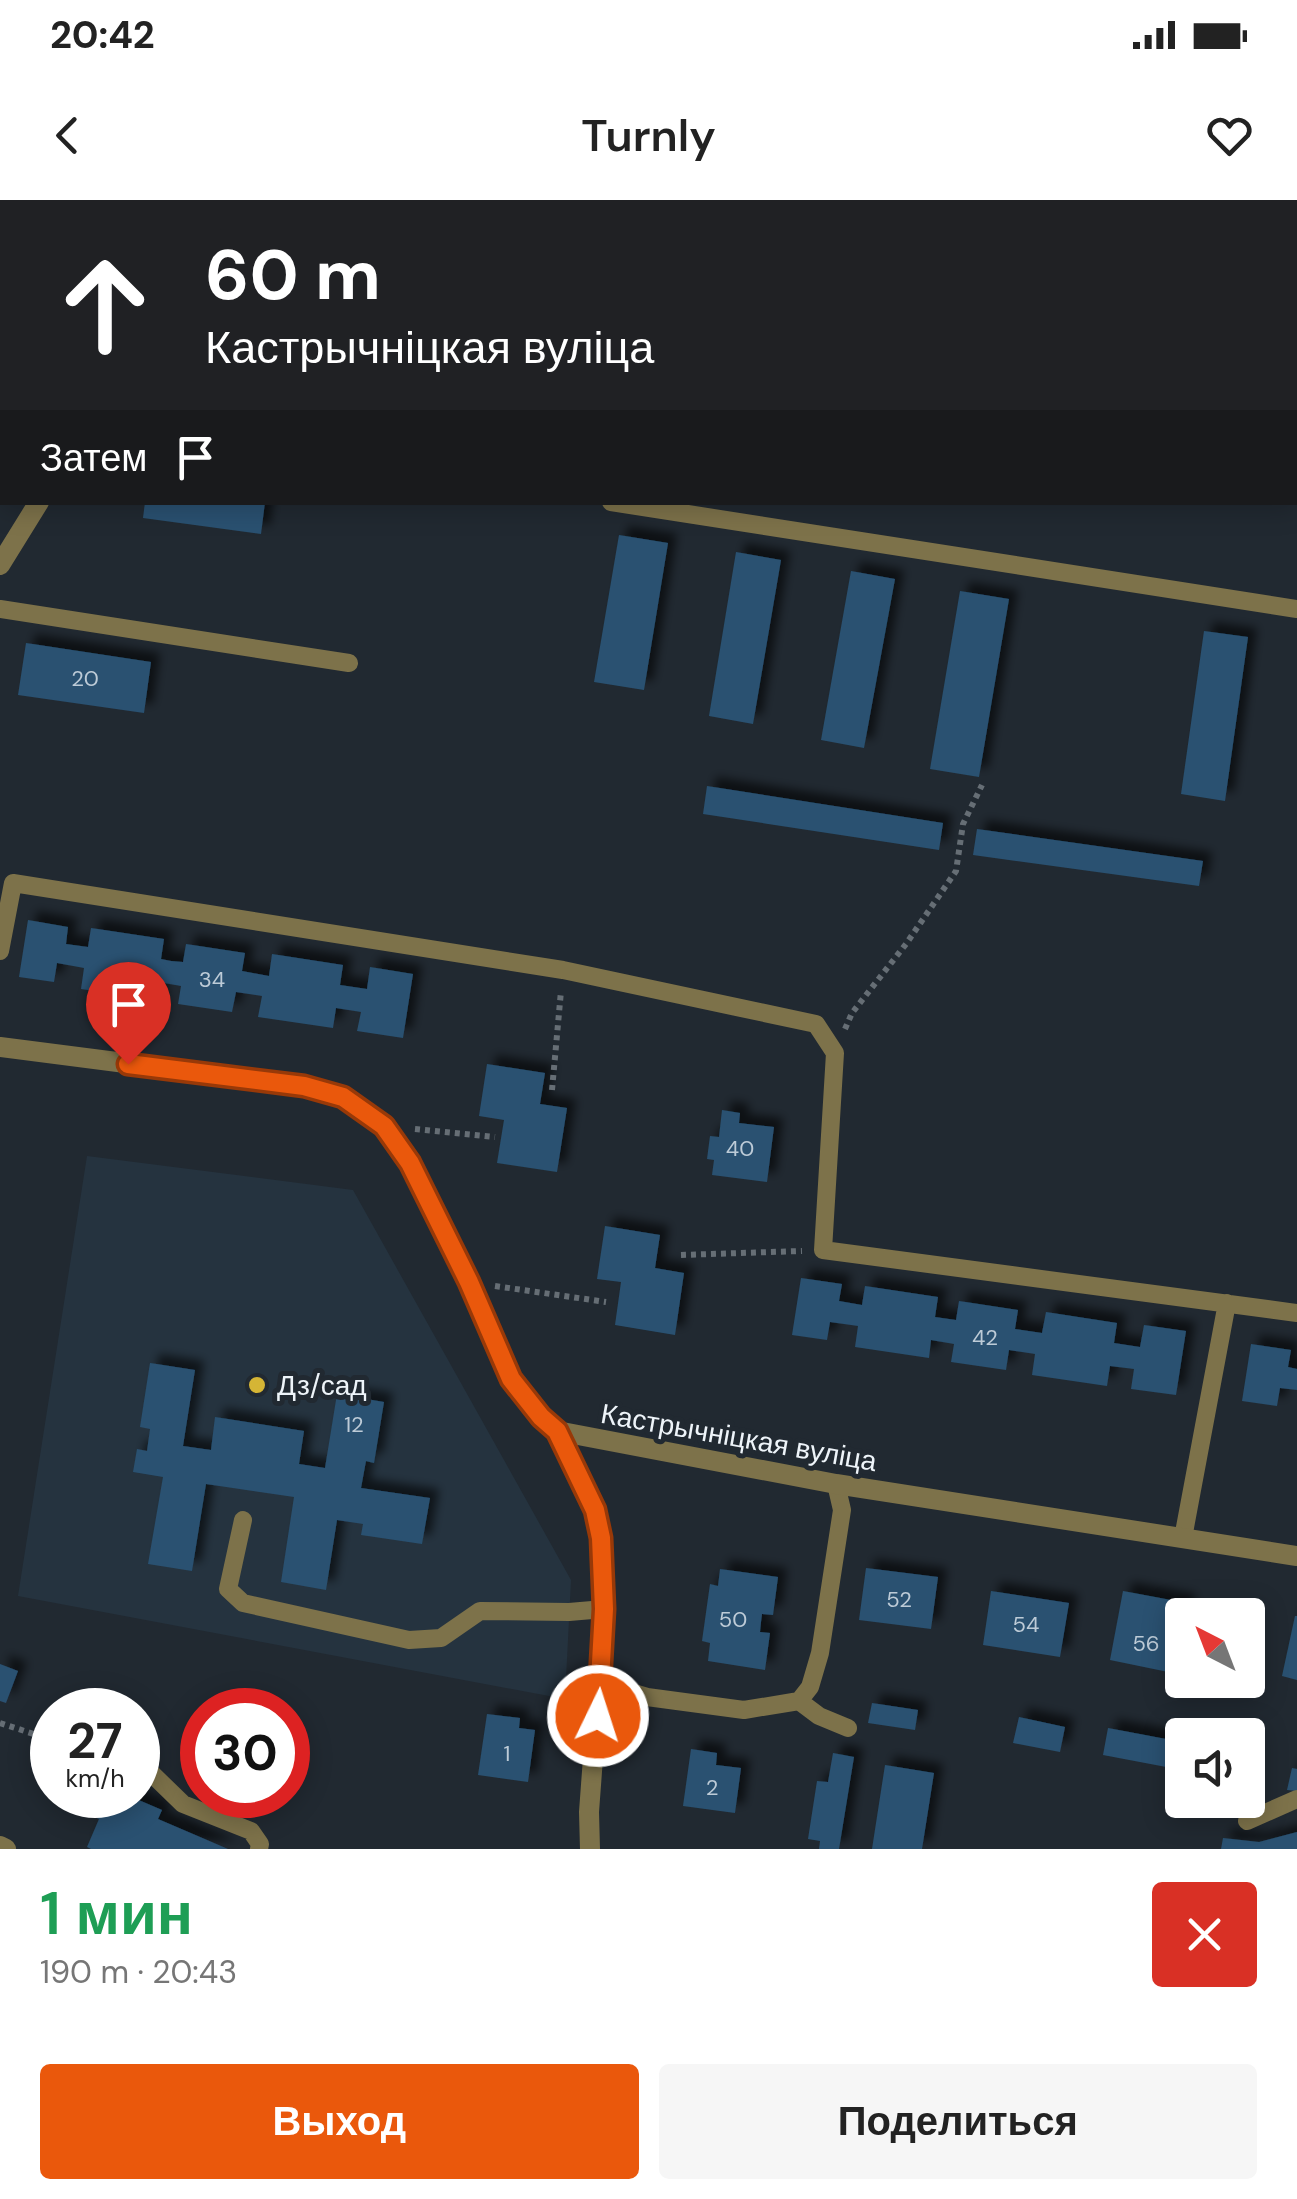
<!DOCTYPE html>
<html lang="ru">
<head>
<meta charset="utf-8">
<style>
  :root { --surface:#fff; --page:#f6f6f6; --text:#222; --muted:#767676; --accent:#ea580c }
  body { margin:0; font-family:"DM Sans",sans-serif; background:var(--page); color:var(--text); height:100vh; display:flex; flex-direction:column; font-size:38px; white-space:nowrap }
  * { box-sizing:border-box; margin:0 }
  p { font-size:32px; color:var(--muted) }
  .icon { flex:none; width:55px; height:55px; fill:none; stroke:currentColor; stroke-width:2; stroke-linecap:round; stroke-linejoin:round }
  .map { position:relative; height:1649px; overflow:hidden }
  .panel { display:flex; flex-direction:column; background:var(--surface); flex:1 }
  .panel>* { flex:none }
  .top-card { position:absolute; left:0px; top:0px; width:1298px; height:305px; box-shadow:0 5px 25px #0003; background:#202124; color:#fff; overflow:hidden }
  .needle { width:65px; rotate:318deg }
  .controls { position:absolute; left:1165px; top:1398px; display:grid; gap:20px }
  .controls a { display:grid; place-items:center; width:100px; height:100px; border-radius:10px; background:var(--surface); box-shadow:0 5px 25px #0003; font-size:50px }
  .speed { position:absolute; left:30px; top:1488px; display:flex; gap:20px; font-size:50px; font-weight:700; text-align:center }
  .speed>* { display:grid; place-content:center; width:130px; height:130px; border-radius:50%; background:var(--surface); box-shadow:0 5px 25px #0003; line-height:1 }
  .speed small { font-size:25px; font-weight:400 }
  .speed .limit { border:15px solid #d22; background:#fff; color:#111 }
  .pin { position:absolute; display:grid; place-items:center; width:85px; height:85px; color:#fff; margin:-102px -42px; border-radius:50% 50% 50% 0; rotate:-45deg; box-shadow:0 0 10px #0007 }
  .pin .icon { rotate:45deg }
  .me { position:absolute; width:110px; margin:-55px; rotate:4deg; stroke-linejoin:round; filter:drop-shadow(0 0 8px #0008) }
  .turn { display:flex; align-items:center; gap:35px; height:210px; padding:0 40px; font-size:45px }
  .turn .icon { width:130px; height:130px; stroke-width:2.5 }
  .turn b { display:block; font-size:70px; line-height:85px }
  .then { display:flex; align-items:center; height:95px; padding:0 40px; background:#0003; gap:20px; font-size:38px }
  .round { display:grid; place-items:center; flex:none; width:105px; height:105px; border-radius:10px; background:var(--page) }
  .summary { display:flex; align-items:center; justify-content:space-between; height:170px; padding:0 40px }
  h1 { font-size:60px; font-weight:600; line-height:75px; color:#1e9e55 }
  .action { display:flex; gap:20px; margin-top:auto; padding:20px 40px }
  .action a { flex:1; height:115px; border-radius:10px; background:var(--accent); color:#fff; font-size:40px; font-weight:600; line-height:115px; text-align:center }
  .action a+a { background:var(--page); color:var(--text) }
  .status { display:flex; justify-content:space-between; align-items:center; height:70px; padding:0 50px; background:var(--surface); direction:ltr }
  .status svg { height:28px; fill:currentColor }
  header { display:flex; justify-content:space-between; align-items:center; height:130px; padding:0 40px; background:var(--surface); font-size:45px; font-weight:600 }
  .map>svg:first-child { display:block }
  .built { fill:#25333f }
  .building { fill:#295171; filter:url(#shadow) }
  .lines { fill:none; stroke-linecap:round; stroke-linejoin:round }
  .path { stroke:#666e75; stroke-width:6; stroke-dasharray:5 5; stroke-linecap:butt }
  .lane { stroke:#7d724a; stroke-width:18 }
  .street { stroke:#7d724a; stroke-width:20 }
  .route-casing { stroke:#983908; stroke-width:25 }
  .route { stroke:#ea580c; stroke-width:18 }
  .poi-dot { fill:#d5b535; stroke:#212931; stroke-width:4 }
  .labels { text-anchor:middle; stroke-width:10; stroke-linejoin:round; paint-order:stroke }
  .number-label { font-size:22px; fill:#bdcbd7 }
  .poi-label { font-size:28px; fill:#eef4f9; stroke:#212931; text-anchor:start }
  .street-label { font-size:28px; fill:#eef4f9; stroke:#212931 }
</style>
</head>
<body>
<div class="status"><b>20:42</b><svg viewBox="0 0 49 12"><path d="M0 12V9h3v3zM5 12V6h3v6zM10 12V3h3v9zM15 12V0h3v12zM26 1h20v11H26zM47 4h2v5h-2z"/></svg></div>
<header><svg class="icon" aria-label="back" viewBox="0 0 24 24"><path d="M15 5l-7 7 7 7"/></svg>Turnly<svg class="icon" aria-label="heart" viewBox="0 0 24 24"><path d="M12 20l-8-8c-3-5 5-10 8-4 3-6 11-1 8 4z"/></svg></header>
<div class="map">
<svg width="1297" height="1649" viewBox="0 0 1297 1649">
  <defs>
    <filter id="shadow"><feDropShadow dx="9" dy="-9" stdDeviation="5" flood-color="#0009"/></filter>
  </defs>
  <rect width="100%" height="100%" fill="#212931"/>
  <path class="built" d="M 87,956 L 353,990 L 571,1380 L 565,1499 L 18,1396 Z"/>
  <path class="building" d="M 145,302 L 265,302 L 261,334 L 143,318 Z
    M 619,335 L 668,343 L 644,490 L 594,482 Z
    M 736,352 L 781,360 L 753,524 L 709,516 Z
    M 851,371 L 895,379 L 864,548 L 821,540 Z
    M 960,391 L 1009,399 L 979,577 L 930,569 Z
    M 1204,431 L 1248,437 L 1225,601 L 1181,594 Z
    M 26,443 L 151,462 L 144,513 L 18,495 Z
    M 707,586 L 943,623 L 939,650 L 703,614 Z
    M 977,629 L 1203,661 L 1199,686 L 973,655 Z
    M 28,720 L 68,727 L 66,744 L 88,747 L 91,728 L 164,739 L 161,759 L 171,761 L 183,762 L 186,744 L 245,753 L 242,771 L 269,776 L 272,754 L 343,765 L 340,785 L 367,789 L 370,767 L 413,774 L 403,838 L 357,831 L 361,812 L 336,808 L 333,828 L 258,817 L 262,796 L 236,792 L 232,812 L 178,804 L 181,786 L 158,782 L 155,800 L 81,789 L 84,768 L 57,763 L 54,782 L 19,777 Z
    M 487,864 L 545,873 L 540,904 L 567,908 L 557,972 L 497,963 L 504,920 L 479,916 Z
    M 722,910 L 740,913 L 739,923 L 774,927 L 767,982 L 712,975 L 714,960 L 707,959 L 710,936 L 719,937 Z
    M 605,1026 L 660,1035 L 655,1068 L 684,1073 L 675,1135 L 615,1125 L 621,1082 L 597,1079 Z
    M 801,1078 L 842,1084 L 839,1101 L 862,1105 L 865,1086 L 938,1097 L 935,1117 L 956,1120 L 959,1101 L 1018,1110 L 1015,1129 L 1042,1133 L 1046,1112 L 1117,1123 L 1114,1143 L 1140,1147 L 1144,1125 L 1186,1131 L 1176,1195 L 1131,1189 L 1134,1169 L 1110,1166 L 1107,1186 L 1032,1175 L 1035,1154 L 1009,1150 L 1006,1170 L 951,1162 L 954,1144 L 931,1140 L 929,1158 L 855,1147 L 858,1126 L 830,1122 L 827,1140 L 792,1135 Z
    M 1251,1144 L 1291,1150 L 1288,1167 L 1297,1169 L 1297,1190 L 1280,1188 L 1277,1206 L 1242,1201 Z
    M 150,1163 L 195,1170 L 183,1246 L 211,1250 L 215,1217 L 304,1231 L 299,1264 L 325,1268 L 337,1194 L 384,1202 L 374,1263 L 366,1261 L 361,1288 L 430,1298 L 422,1344 L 361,1335 L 363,1324 L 337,1320 L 326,1390 L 281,1382 L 294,1297 L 206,1284 L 192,1371 L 148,1364 L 163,1277 L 133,1272 L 137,1249 L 147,1251 L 150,1229 L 140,1227 Z
    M 866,1368 L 938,1377 L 931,1429 L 859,1420 Z
    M 720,1369 L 778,1377 L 773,1415 L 762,1414 L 761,1422 L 760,1432 L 770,1433 L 765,1470 L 708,1461 L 710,1443 L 702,1441 L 710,1384 L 718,1386 Z
    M 991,1391 L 1069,1403 L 1060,1457 L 983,1445 Z
    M 1123,1391 L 1187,1403 L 1173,1473 L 1110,1460 Z
    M 1295,1416 L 1297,1416 L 1297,1480 L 1282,1476 Z
    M 0,1464 L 18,1471 L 6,1503 L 0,1501 Z
    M 872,1503 L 918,1510 L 915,1530 L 868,1523 Z
    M 487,1514 L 520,1518 L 519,1528 L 535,1530 L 528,1582 L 478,1575 Z
    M 1019,1517 L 1065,1527 L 1060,1552 L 1013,1543 Z
    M 1108,1528 L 1182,1542 L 1182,1570 L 1103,1555 Z
    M 691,1549 L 717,1553 L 716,1565 L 741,1568 L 735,1613 L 683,1606 Z
    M 833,1553 L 854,1557 L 839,1649 L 819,1649 L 820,1641 L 808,1639 L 817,1581 L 828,1582 Z
    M 885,1565 L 934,1573 L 922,1649 L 872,1649 Z
    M 1292,1568 L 1297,1569 L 1297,1591 L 1287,1590 Z
    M 87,1595 L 127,1595 L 162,1610 L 158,1619 L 228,1649 L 91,1649 L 87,1647 L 99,1619 L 80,1611 Z
    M 1297,1632 L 1297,1649 L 1221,1649 L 1223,1638 L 1259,1642 Z"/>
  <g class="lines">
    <path class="path" d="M 0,230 L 2,231
      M 845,829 L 852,813 L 906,744 L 956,671 L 963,624 L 982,585
      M 552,890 L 561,791
      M 415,929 L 495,937
      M 681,1055 L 802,1051
      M 495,1086 L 606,1102
      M 0,1523 L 52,1540"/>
    <path class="lane" d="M 611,302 L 1297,409
      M 0,409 L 349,463
      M 0,751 L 13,683 L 563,770 L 816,824 L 835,853 L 823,1050 L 1297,1113
      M 243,1320 L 228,1389 L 243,1403 L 409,1440 L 441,1438 L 480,1411 L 569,1412 L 604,1409
      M 1183,1338 L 1227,1103
      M 600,1483 L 647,1497 L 744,1510 L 799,1501 L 810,1487 L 820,1453 L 842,1310 L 836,1284
      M 799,1501 L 819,1516 L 848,1528
      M 149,1571 L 183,1604 L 251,1631 L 260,1644 L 259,1649
      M 1247,1621 L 1297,1599"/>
    <path class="street" d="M 222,2 L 223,0
      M 0,365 L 39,302
      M 0,847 L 304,886 L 343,897 L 384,926 L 410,963 L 469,1082 L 511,1179 L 541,1217 L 557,1231 L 836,1284 L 1297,1356
      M 557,1231 L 595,1310 L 601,1338 L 604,1409 L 589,1612 L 590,1649
      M 0,1646 L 6,1649"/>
  </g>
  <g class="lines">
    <g class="route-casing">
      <path id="route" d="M 128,864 L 304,886 L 343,897 L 384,926 L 410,963 L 469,1082 L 511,1179 L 541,1217 L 557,1231 L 595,1310 L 601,1338 L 604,1409 L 598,1516"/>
    </g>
    <use href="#route" class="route"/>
  </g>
  <circle class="poi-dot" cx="257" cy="1185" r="10"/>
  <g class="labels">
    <g class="number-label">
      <text x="85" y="486">20</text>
      <text x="212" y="787">34</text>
      <text x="740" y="956">40</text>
      <text x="985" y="1145">42</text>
      <text x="354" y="1232">12</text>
      <text x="899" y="1407">52</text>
      <text x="733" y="1427">50</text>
      <text x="1026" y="1432">54</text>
      <text x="1146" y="1451">56</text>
      <text x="507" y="1561">1</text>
      <text x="712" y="1595">2</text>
    </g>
    <g class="poi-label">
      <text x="277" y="1195">Дз/сад</text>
    </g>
    <g class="street-label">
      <text transform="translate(739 1237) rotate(10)" y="10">Кастрычніцкая вуліца</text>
    </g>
  </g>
</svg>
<div class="controls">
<a><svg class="needle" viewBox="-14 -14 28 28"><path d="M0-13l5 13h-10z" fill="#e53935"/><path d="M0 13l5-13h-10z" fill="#767676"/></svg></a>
<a><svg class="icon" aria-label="sound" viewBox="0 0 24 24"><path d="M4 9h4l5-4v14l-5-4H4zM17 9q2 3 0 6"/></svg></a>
</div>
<div class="speed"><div>27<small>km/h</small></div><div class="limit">30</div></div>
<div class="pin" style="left:128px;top:864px;background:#d93025"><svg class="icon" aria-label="arrive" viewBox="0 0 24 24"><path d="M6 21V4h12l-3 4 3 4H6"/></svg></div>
<svg class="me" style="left:598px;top:1516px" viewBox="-20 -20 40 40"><circle r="17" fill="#ea580c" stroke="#fff" stroke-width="3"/><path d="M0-11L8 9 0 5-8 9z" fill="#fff"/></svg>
<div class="top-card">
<div class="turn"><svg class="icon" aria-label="ahead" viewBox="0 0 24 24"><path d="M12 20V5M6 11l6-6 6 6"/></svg><div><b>60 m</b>Кастрычніцкая вуліца</div></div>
<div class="then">Затем<svg class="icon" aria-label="arrive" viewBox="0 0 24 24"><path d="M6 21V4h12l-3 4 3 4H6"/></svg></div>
</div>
</div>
<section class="panel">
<div class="summary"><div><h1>1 мин</h1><p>190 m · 20:43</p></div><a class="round" style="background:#d93025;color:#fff"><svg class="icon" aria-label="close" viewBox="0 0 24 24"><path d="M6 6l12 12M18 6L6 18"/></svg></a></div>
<div class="action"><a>Выход</a><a>Поделиться</a></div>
</section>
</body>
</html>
